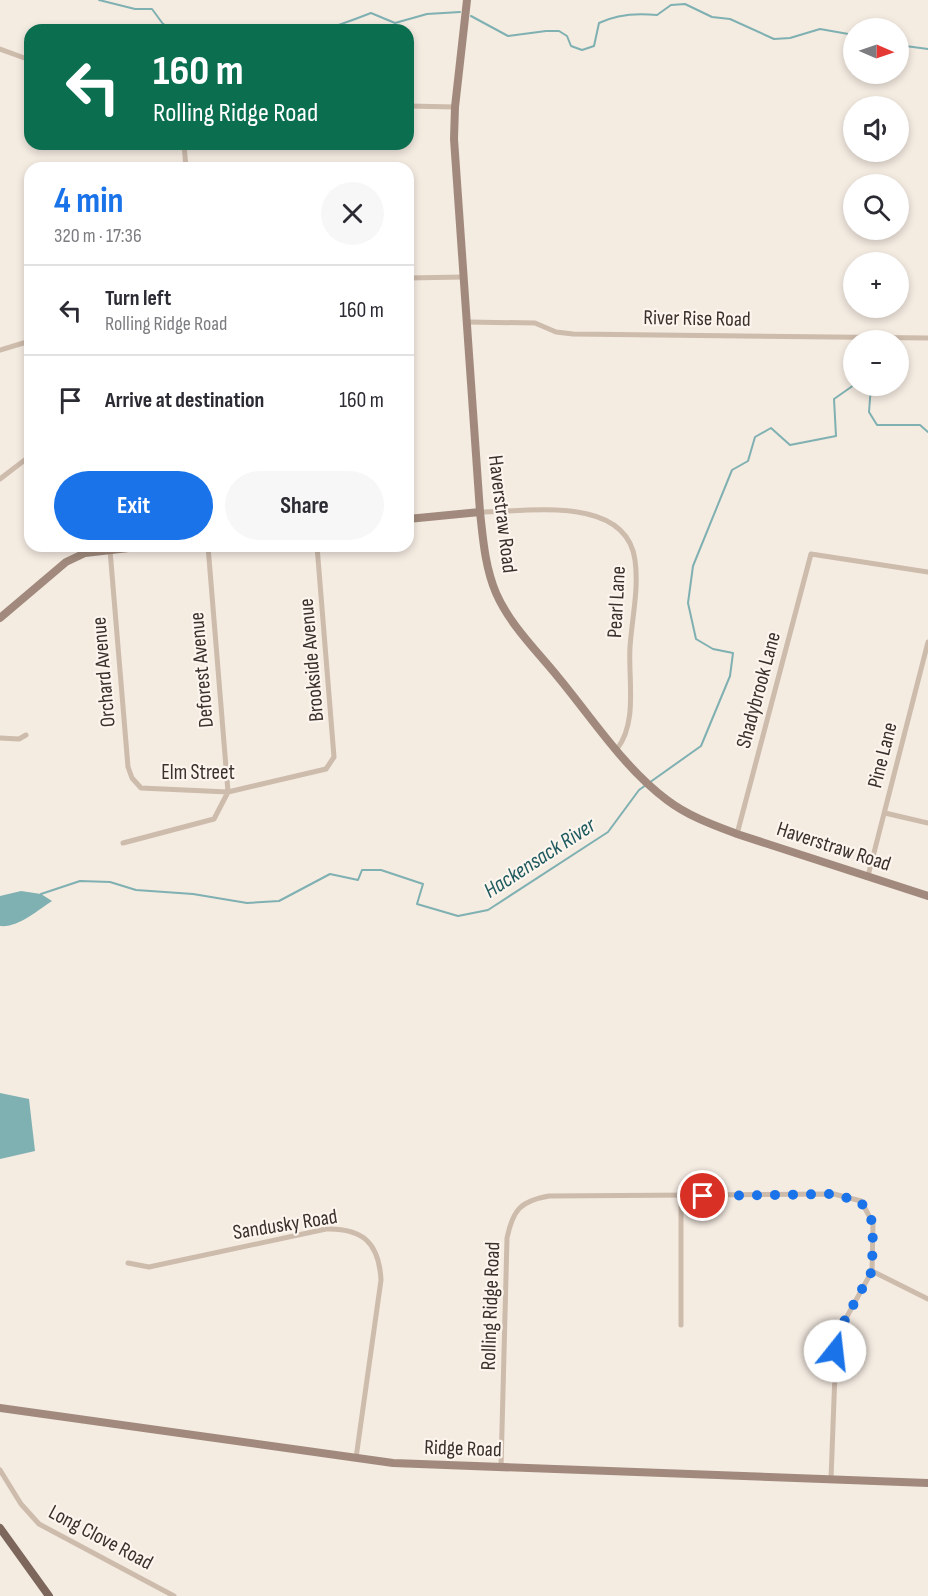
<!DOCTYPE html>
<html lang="en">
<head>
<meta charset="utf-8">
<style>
  :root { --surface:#fff; --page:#f7f7f7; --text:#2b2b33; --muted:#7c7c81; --line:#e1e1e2; --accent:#1a73e8 }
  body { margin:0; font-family:"Sofia Sans Condensed",sans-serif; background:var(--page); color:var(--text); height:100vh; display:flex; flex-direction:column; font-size:22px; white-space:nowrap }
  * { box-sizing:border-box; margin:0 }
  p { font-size:20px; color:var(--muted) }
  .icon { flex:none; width:33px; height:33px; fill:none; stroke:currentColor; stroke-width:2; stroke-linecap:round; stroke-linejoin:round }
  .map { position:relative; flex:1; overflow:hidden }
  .sheet { position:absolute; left:24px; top:162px; width:390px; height:390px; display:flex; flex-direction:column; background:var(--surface); border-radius:18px; box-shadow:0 3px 9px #0003 }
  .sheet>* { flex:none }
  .hud { position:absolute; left:24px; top:24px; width:390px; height:126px; border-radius:18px; box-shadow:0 3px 9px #0003; background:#0b6e4f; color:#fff; overflow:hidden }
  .needle { width:39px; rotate:92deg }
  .buttons { position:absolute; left:843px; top:18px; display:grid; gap:12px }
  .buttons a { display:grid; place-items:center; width:66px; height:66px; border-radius:50%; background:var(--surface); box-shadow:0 3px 9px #0003; font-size:30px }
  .pin { position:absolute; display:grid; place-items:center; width:51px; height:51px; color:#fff; margin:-26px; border:3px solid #fff; border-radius:50%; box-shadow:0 2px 6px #0007 }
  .me { position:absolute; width:66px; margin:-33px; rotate:16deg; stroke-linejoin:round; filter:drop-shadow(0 0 4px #0008) }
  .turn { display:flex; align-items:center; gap:21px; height:126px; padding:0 30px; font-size:27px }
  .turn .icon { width:78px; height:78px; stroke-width:2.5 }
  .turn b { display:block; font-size:42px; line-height:51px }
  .round { display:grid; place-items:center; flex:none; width:63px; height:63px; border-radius:32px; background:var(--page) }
  .summary { display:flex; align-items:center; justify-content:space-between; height:102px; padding:0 30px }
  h1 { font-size:36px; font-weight:700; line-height:45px; color:var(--accent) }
  .cta { display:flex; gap:12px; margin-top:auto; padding:12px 30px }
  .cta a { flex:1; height:69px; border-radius:36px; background:var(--accent); color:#fff; font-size:24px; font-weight:700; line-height:69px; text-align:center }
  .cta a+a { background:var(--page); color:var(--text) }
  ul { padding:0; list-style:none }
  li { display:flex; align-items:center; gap:18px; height:90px; padding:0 30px; border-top:2px solid var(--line) }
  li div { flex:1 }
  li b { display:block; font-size:22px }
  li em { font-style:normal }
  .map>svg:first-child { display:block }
  .water { fill:#7fb0b2 }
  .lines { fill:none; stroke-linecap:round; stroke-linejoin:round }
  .stream { stroke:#7fb0b2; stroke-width:2 }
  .street { stroke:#cdbbac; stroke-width:5 }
  .secondary { stroke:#a18a7d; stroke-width:8 }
  .primary { stroke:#7d675c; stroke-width:8 }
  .route { stroke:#1a73e8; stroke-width:10; stroke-dasharray:0 18 }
  .labels { text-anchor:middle; stroke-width:4.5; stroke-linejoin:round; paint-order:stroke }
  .street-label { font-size:21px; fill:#3b302b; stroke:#fbf5ee }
  .water-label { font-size:22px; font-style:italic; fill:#1f5a5e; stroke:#fbf5ee }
</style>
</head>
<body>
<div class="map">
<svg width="928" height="1596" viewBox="0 0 928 1596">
  <rect width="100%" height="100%" fill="#f4ebe1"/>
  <path class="water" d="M 21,891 L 41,894 L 52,901 C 38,910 18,928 0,926 L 0,896 Z
    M 0,1093 L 29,1099 L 35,1151 L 0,1159 Z"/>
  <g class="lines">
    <path class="stream" d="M 99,0 L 135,9 L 152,9 L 163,24 L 174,30
      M 471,16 L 508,36 L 546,31 L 559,31 L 567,36 L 571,46 L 582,50 L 594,46 L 599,23 C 617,14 638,13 657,15 L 671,5 L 685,4 L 712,17 L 730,19 L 774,39 L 790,38 L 820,29 L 854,35
      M 265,30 C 283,25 294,30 312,30 C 331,29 353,20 371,13 L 395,23 L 427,14 L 460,12
      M 898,45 L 928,49
      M 871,386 L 869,412 L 877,425 L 920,425 L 928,432
      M 41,894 L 80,881 L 110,882 L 136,890 L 193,894 L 247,903 L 279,901 L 330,874 L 358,880 L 362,870 L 381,870 L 423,884 L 417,904 L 458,916 L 488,910 L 608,832 L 639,790 L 701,746 L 730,676 L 733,653 L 713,649 L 696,639 L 688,603 L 693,566 L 732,470 L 748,461 L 755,437 L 771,428 L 790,445 L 836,436 L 834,399 L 854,385"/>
    <path class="street" d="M 0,49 L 30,60
      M 408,106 L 455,107
      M 184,144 L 186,168
      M 408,278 L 463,277
      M 468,322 L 535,323 L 556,332 L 573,334 L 928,338
      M 0,350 L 30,341
      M 0,479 L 30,456
      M 480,512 C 526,512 626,494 635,560 C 639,589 632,618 630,647 C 628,679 638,722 617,749
      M 110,550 L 128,767 L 132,778 L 141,788 L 228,792 L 326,769 L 334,757 L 317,546
      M 0,738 L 19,739 L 26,735
      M 885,813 L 928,823
      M 737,834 L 811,554 L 928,572
      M 123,843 L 214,819 L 228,792 L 208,546
      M 868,876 L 928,642
      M 128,1263 L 149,1267 L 326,1229 C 363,1228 379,1243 381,1280 L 356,1458
      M 872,1271 L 928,1299
      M 681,1325 L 681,1197
      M 501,1468 L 507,1238 C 513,1210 520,1201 549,1196 L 834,1194 L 861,1201 L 873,1223 L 872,1271 L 839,1331 L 836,1346 L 831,1479
      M 0,1470 L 21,1504 L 39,1524 L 174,1596"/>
    <path class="secondary" d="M 467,0 L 455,107 L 454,139 L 480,512 C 483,539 485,567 496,593 C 510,625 536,650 558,677 C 592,718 624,768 667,800 C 688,816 713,825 737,834 L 928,896
      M 408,519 L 480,512
      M 0,618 L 66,562 L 85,553 L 146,546
      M 0,1408 L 393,1463 L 928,1483"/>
    <path class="primary" d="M 0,1528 L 49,1596"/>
  </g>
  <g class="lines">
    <path class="route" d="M 703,1196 L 834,1194 L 861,1202 L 873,1223 L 872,1271 L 839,1331 L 835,1351"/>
  </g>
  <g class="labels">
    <g class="street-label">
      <text transform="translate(697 318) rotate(1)" y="7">River Rise Road</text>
      <text transform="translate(503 514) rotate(83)" y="7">Haverstraw Road</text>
      <text transform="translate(616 602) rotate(-87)" y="7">Pearl Lane</text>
      <text transform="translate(311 660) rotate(-95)" y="7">Brookside Avenue</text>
      <text transform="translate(201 670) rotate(-95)" y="7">Deforest Avenue</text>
      <text transform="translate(103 672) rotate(-95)" y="7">Orchard Avenue</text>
      <text transform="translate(758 690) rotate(-75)" y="7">Shadybrook Lane</text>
      <text transform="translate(882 755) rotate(-76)" y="7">Pine Lane</text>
      <text x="198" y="779">Elm Street</text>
      <text transform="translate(834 846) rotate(18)" y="7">Haverstraw Road</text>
      <text transform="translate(285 1224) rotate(-9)" y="7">Sandusky Road</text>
      <text transform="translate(490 1306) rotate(-88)" y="7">Rolling Ridge Road</text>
      <text transform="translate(463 1448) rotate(2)" y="7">Ridge Road</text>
      <text transform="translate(101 1537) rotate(28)" y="7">Long Clove Road</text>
    </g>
    <g class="water-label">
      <text transform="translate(539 857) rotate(-33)" y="8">Hackensack River</text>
    </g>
  </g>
</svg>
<div class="buttons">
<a><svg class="needle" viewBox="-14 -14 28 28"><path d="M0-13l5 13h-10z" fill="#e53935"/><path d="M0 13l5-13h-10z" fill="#7c7c81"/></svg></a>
<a><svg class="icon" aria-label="sound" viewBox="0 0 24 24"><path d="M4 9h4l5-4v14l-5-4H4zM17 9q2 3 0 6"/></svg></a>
<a><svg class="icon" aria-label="search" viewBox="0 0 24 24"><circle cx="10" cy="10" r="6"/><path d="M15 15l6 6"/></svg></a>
<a>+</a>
<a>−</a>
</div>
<div class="pin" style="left:703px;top:1196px;background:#d93025"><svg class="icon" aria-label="arrive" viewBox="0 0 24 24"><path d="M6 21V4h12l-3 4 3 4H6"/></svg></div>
<svg class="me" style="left:835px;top:1351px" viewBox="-20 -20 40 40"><circle r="19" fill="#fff"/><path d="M0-13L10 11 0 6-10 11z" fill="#1a73e8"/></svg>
<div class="hud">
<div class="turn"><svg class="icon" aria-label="left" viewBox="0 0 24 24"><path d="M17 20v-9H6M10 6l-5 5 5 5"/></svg><div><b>160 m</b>Rolling Ridge Road</div></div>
</div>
<section class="sheet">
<div class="summary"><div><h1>4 min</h1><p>320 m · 17:36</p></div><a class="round"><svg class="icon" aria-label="close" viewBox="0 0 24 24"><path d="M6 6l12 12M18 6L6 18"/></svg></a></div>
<ul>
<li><svg class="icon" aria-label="left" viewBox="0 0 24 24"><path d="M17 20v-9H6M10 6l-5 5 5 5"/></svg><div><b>Turn left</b><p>Rolling Ridge Road</p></div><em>160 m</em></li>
<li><svg class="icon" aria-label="arrive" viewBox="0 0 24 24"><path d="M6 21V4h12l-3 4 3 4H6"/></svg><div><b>Arrive at destination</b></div><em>160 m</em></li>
</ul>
<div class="cta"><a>Exit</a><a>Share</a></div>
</section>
</div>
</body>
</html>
